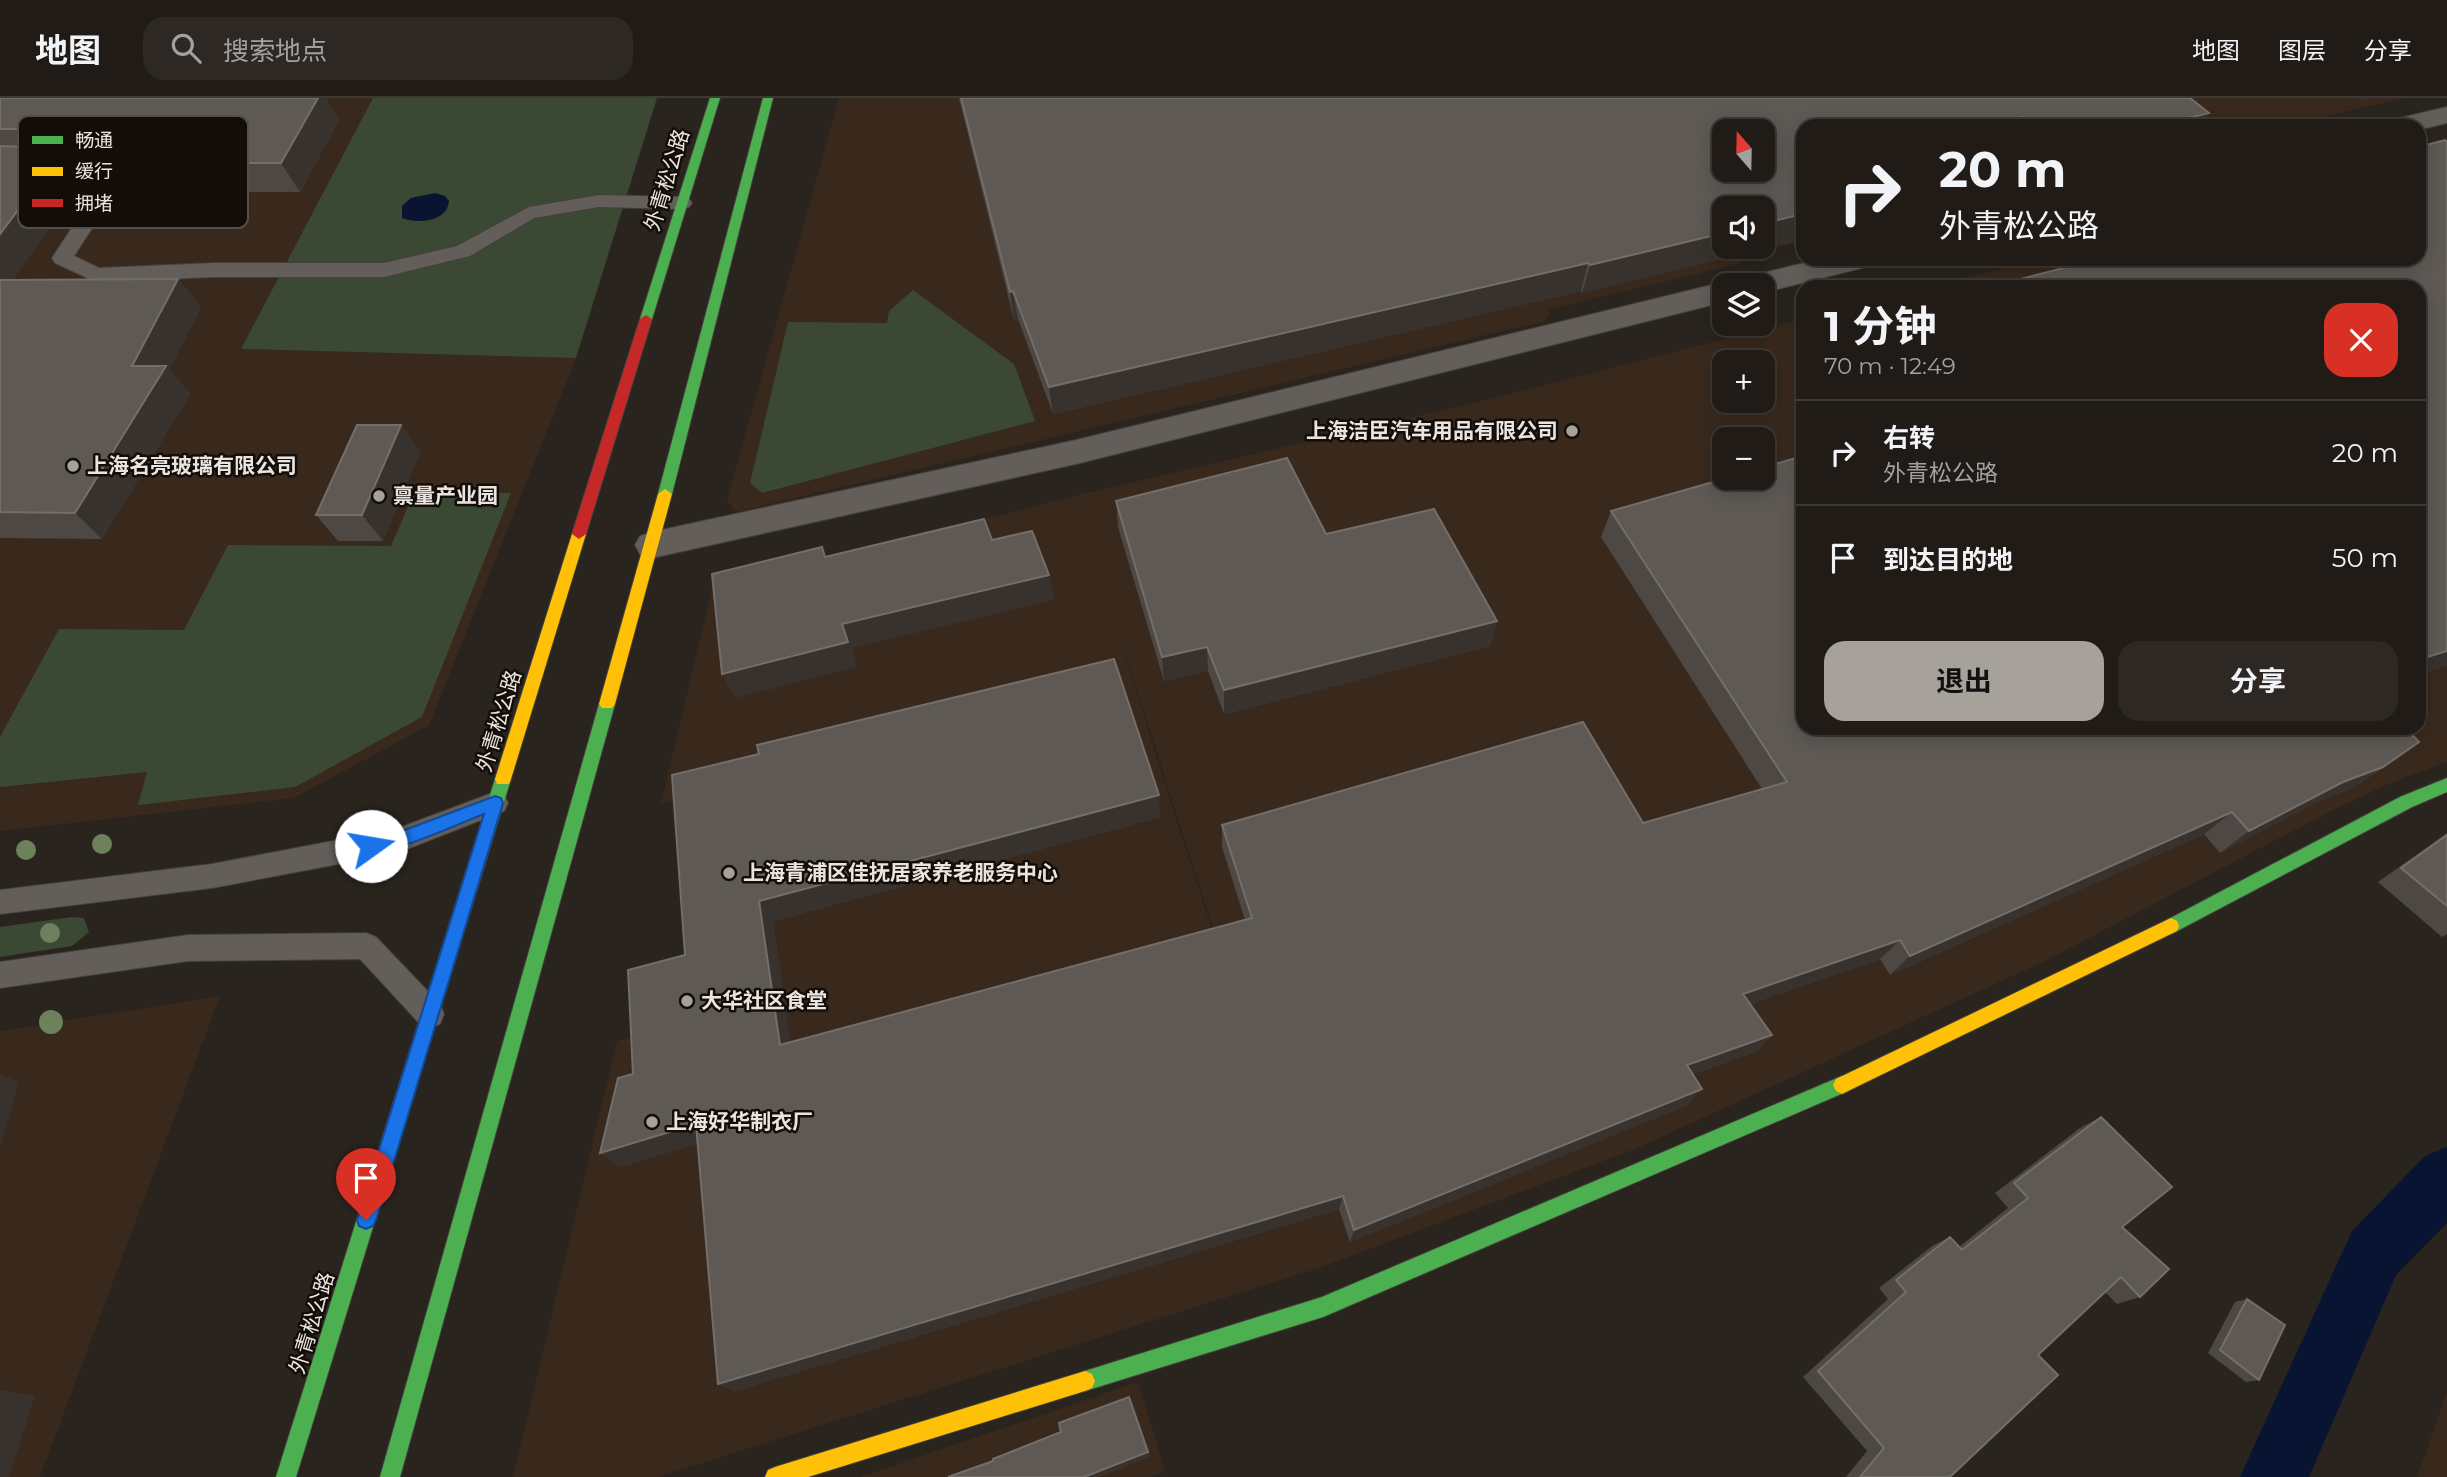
<!DOCTYPE html>
<html lang="zh">
<head>
<meta charset="utf-8">
<style>
  :root { --surface:#201b16; --page:#2d2823; --text:#f1f3f6; --muted:#a2a1a1; --line:#3d3935; --accent:#a7a19b }
  body { margin:0; font-family:Montserrat,"Noto Sans SC",sans-serif; background:var(--page); color:var(--text); height:100vh; display:flex; flex-direction:column; font-size:26px; white-space:nowrap }
  * { box-sizing:border-box; margin:0 }
  p { font-size:23px; color:var(--muted) }
  .icon { flex:none; width:38px; height:38px; fill:none; stroke:currentColor; stroke-width:2; stroke-linecap:round; stroke-linejoin:round }
  .map { position:relative; flex:1; overflow:hidden }
  .drawer { position:absolute; left:1796px; top:182px; width:630px; height:455px; display:flex; flex-direction:column; background:var(--surface); border-radius:21px; box-shadow:0 4px 18px #0003,0 0 0 2px var(--line) }
  .drawer>* { flex:none }
  .hud { position:absolute; left:1796px; top:21px; width:630px; height:147px; border-radius:21px; box-shadow:0 4px 18px #0003,0 0 0 2px var(--line); background:#201b16; color:var(--text); overflow:hidden }
  .needle { width:46px; rotate:340deg }
  .fabs { position:absolute; left:1712px; top:21px; display:grid; gap:14px }
  .fabs a { display:grid; place-items:center; width:63px; height:63px; border-radius:14px; background:var(--surface); box-shadow:0 4px 18px #0003,0 0 0 2px var(--line); font-size:35px }
  .pin { position:absolute; display:grid; place-items:center; width:60px; height:60px; color:#fff; margin:-72px -30px; border-radius:50% 50% 50% 0; rotate:-45deg; box-shadow:0 0 7px #0007 }
  .pin .icon { rotate:45deg }
  .me { position:absolute; width:77px; margin:-38px; rotate:77deg; stroke-linejoin:round; filter:drop-shadow(0 0 5px #0008) }
  .turn { display:flex; align-items:center; gap:24px; height:147px; padding:0 28px; font-size:32px }
  .turn .icon { width:91px; height:91px; stroke-width:2.5 }
  .turn b { display:block; font-size:49px; line-height:60px }
  .round { display:grid; place-items:center; flex:none; width:74px; height:74px; border-radius:21px; background:var(--page) }
  .head { display:flex; align-items:center; justify-content:space-between; height:119px; padding:0 28px }
  h1 { font-size:42px; font-weight:700; line-height:52px }
  .action { display:flex; gap:14px; margin-top:auto; padding:14px 28px }
  .action a { flex:1; height:80px; border-radius:21px; background:var(--accent); color:#111; font-size:28px; font-weight:700; line-height:80px; text-align:center }
  .action a+a { background:var(--page); color:var(--text) }
  ul { padding:0; list-style:none }
  li { display:flex; align-items:center; gap:21px; height:105px; padding:0 28px; border-top:2px solid var(--line) }
  li div { flex:1 }
  li b { display:block; font-size:26px }
  li em { font-style:normal }
  header { display:flex; align-items:center; gap:42px; box-sizing:border-box; height:98px; padding:0 35px; background:var(--surface); border-bottom:2px solid var(--line) }
  header strong { font-size:33px }
  nav { display:flex; gap:38px; margin-inline-start:auto; font-size:24px }
  .search { width:490px; height:63px; background:var(--page); display:flex; align-items:center; gap:18px; box-sizing:border-box; padding:0 24px; border-radius:21px; color:var(--muted); font-size:26px }
  .map>svg:first-child { display:block }
  .built { fill:#39291d; fill-rule:evenodd }
  .green { fill:#3b4833 }
  .water { fill:#081431 }
  .lines { fill:none; stroke-linecap:round; stroke-linejoin:round }
  .canal { fill:#081431; fill-rule:evenodd }
  .lane-casing { stroke:#45403c; stroke-width:2 }
  .street-casing { stroke:#45403c; stroke-width:2 }
  .fast-casing { stroke:#45403c; stroke-width:2 }
  .slow-casing { stroke:#45403c; stroke-width:2 }
  .jam-casing { stroke:#45403c; stroke-width:2 }
  .lane { fill:#635e5a; fill-rule:evenodd }
  .street { fill:#635e5a; fill-rule:evenodd }
  .fast { fill:#4caf50; fill-rule:evenodd }
  .slow { fill:#ffc107; fill-rule:evenodd }
  .jam { fill:#c62828; fill-rule:evenodd }
  .tree { fill:#6d825c }
  .wall { fill:#4d4844; fill-rule:evenodd }
  .shaded-wall { fill:#38322e }
  .building { fill:#5e5954; stroke:#746e6a; stroke-width:2; fill-rule:evenodd }
  .route { fill:#1a73e8; stroke:#114b97; stroke-width:2 }
  .poi-dot { fill:#a7a19b; stroke:#120d09; stroke-width:2.5 }
  .labels { text-anchor:middle; stroke-width:5; stroke-linejoin:round; paint-order:stroke }
  .street-label { font-size:21px; fill:#ebe4de; stroke:#120d09 }
  .poi-label { font-size:21px; font-weight:bold; fill:#ebe4de; stroke:#120d09; text-anchor:start }
  .key { fill:#120d09; stroke:#534e49; stroke-width:2 }
  .key-label { font-size:19px; fill:#ebe4de }
</style>
</head>
<body>
<header>
<strong>地图</strong>
<div class="search"><svg class="icon" aria-label="search" viewBox="0 0 24 24"><circle cx="10" cy="10" r="6"/><path d="M15 15l6 6"/></svg>搜索地点</div>
<nav><a>地图</a><a>图层</a><a>分享</a></nav>
</header>
<div class="map">
<svg width="2447" height="1379" viewBox="0 0 2447 1379">
  <rect width="100%" height="100%" fill="#2a241e"/>
  <path class="built" d="M 0,0 L 373,0 L 242,251 L 576,260 L 429,627 L 294,700 L 0,733 Z
    M 839,0 L 2403,0 L 2286,28 L 1802,28 L 1802,143 L 1737,159 L 1741,165 L 1547,212 L 1550,217 L 1545,223 L 736,414 L 727,402 ZM 1724,33 L 1762,33 L 1762,72 L 1724,72 ZM 1724,110 L 1762,110 L 1762,149 L 1724,149 Z
    M 2447,60 L 2447,664 L 2388,686 L 2333,712 L 2047,862 L 1635,1051 L 1322,1169 L 658,1379 L 513,1379 L 617,943 L 785,906 L 751,683 L 661,705 L 712,491 L 1074,398 L 1486,302 L 1802,221 L 1802,630 L 2418,630 L 2418,189 L 1930,189 L 2041,161 L 2418,161 ZM 1724,264 L 1762,264 L 1762,303 L 1724,303 ZM 1724,341 L 1762,341 L 1762,380 L 1724,380 ZM 1124,555 L 1125,555 L 1261,981 L 1185,749 Z
    M 220,898 L 40,1379 L 0,1379 L 0,933 Z
    M 1138,1284 L 1165,1373 L 1150,1379 L 860,1379 Z
    M 2447,1294 L 2447,1379 L 2417,1379 Z"/>
  <path class="green" d="M 373,0 L 657,0 L 576,260 L 241,251 Z
    M 913,192 L 1014,266 L 1035,323 L 762,395 L 750,385 L 788,224 L 887,225 L 889,213 Z
    M 414,395 L 511,395 L 422,619 L 295,689 L 138,707 L 147,674 L 0,689 L 0,639 L 59,531 L 184,532 L 228,447 L 391,448 Z
    M 72,819 L 84,820 L 89,834 L 72,848 L 0,859 L 0,829 Z"/>
  <path class="water" d="M 435,95 L 445,98 L 449,103 C 447,124 418,126 402,120 L 402,108 L 411,100 Z"/>
  <g class="lines">
    <path class="canal" d="M 2447,1049 L 2447,1125 L 2396,1177 L 2309,1379 L 2240,1379 L 2352,1133 L 2425,1058 Z"/>
    <g class="lane-casing">
      <path id="lane" d="M 96,65 L 119,69 L 121,73 L 115,95 L 74,158 L 99,170 L 214,165 L 384,165 L 457,148 L 529,109 L 599,97 L 682,99 L 689,101 L 692,105 L 689,109 L 682,111 L 599,109 L 534,120 L 470,158 L 384,179 L 214,179 L 96,184 L 55,165 L 52,160 L 95,95 L 101,77 L 89,75 L 87,71 Z
        M 495,694 L 504,697 L 508,705 L 504,713 L 397,755 L 212,790 L 0,816 L 0,792 L 212,766 L 396,731 Z
        M 366,835 L 376,839 L 440,906 L 444,916 L 440,926 L 430,930 L 420,926 L 360,861 L 188,863 L 0,890 L 0,864 L 188,837 Z"/>
    </g>
    <g class="street-casing">
      <path id="street" d="M 2447,9 L 2447,25 L 2418,32 L 2418,28 L 2387,28 L 2391,22 Z
        M 1820,161 L 1875,161 L 1870,168 L 1762,195 L 1762,187 L 1738,187 L 1742,180 Z
        M 1724,184 L 1735,187 L 1724,187 L 1724,204 L 1076,366 L 652,460 L 640,456 L 635,447 L 640,438 L 652,434 L 1076,342 Z"/>
    </g>
    <g class="fast-casing">
      <path id="fast" d="M 710,0 L 720,0 L 652,221 L 646,225 L 642,224 L 640,221 Z
        M 763,0 L 773,0 L 672,396 L 665,401 L 658,396 Z
        M 607,600 L 612,602 L 615,606 L 400,1379 L 380,1379 L 599,606 L 602,602 Z
        M 503,674 L 509,676 L 511,681 L 296,1379 L 276,1379 L 495,681 L 497,676 Z
        M 2447,680 L 2447,694 L 2412,709 L 2177,833 L 2171,836 L 2165,833 L 2163,828 L 2165,823 L 2400,699 Z
        M 1842,978 L 1848,981 L 1851,987 L 1848,993 L 1323,1219 L 1085,1293 L 1078,1290 L 1075,1283 L 1078,1276 L 1085,1273 L 1322,1199 Z"/>
    </g>
    <g class="slow-casing">
      <path id="slow" d="M 665,391 L 672,396 L 615,606 L 612,610 L 602,610 L 599,606 L 658,396 Z
        M 579,431 L 586,436 L 511,681 L 509,686 L 497,686 L 495,681 L 572,436 Z
        M 2171,820 L 2177,823 L 2179,828 L 2177,833 L 1848,993 L 1842,996 L 1836,993 L 1833,987 L 1836,981 Z
        M 1085,1273 L 1092,1276 L 1095,1283 L 1092,1290 L 1085,1293 L 808,1379 L 765,1379 L 768,1372 L 775,1369 Z"/>
    </g>
    <g class="jam-casing">
      <path id="jam" d="M 646,217 L 652,221 L 586,436 L 579,441 L 572,436 L 640,221 Z"/>
    </g>
    <use href="#lane" class="lane"/>
    <use href="#street" class="street"/>
    <use href="#fast" class="fast"/>
    <use href="#slow" class="slow"/>
    <use href="#jam" class="jam"/>
  </g>
  <g class="tree">
    <circle cx="102" cy="746" r="10"/>
    <circle cx="26" cy="752" r="10"/>
    <circle cx="50" cy="835" r="10"/>
    <circle cx="51" cy="924" r="12"/>
  </g>
  <path class="wall" d="M 0,0 L 325,0 L 339,22 L 300,94 L 240,94 L 234,102 L 114,101 L 97,80 L 88,101 L 71,100 L 12,182 L 178,181 L 201,209 L 169,271 L 190,296 L 102,441 L 0,440 ZM 83,61 L 95,63 L 92,72 Z
    M 959,0 L 2190,0 L 2209,15 L 2200,28 L 1802,28 L 1582,195 L 1581,193 L 1053,316 L 1018,221 L 1014,222 Z
    M 401,327 L 420,354 L 383,443 L 338,443 L 316,417 Z
    M 1116,403 L 1326,436 L 1497,523 L 1490,548 L 1224,616 L 1208,573 L 1164,583 L 1118,429 Z
    M 1611,413 L 2387,667 L 2351,691 L 2312,706 L 2220,755 L 2204,736 L 1890,877 L 1880,861 L 1750,906 L 1772,937 L 1755,954 L 1693,976 L 1702,991 L 1687,1007 L 1350,1144 L 1339,1111 L 735,1293 L 718,1286 L 698,1045 L 620,1069 L 633,976 L 685,857 L 672,677 L 1160,719 L 773,823 L 790,944 L 1245,822 L 1222,749 L 1222,727 L 1643,725 L 1762,691 L 1601,439 Z
    M 2447,735 L 2447,836 L 2442,839 L 2378,784 Z
    M 2101,1019 L 2122,1129 L 2140,1199 L 2117,1206 L 2105,1194 L 2038,1257 L 1950,1379 L 1846,1379 L 1867,1353 L 1803,1279 L 1888,1201 L 1879,1190 L 1932,1148 L 1950,1139 L 1959,1149 L 2008,1110 L 1995,1095 L 2080,1030 Z
    M 2247,1201 L 2259,1282 L 2246,1284 L 2208,1255 L 2235,1204 Z"/>
  <path class="shaded-wall" d="M 318,0 L 325,0 L 339,22 L 300,94 L 281,65 Z
    M 2363,0 L 2375,0 L 2361,3 Z
    M 2209,15 L 2200,28 L 2155,28 Z
    M 2024,19 L 2020,28 L 1977,28 Z
    M 75,51 L 97,80 L 88,101 L 65,72 Z
    M 220,65 L 240,94 L 234,102 L 214,74 Z
    M 48,72 L 71,100 L 0,199 L 0,136 Z
    M 1802,116 L 1802,142 L 1582,195 L 1590,167 L 1724,135 L 1724,149 L 1762,149 L 1762,126 Z
    M 1588,165 L 1581,193 L 1053,316 L 1049,289 Z
    M 178,181 L 201,209 L 169,271 L 190,296 L 102,441 L 75,415 L 132,268 Z
    M 1013,193 L 1018,221 L 1014,222 L 1010,194 Z
    M 401,327 L 420,354 L 383,443 L 362,417 Z
    M 1049,477 L 1054,502 L 852,550 L 857,569 L 735,600 L 722,576 L 842,526 Z
    M 1497,523 L 1490,548 L 1224,616 L 1224,592 Z
    M 1207,549 L 1208,573 L 1164,583 L 1162,559 Z
    M 2447,553 L 2447,568 L 2418,577 L 2418,562 Z
    M 2419,644 L 2351,691 L 2312,706 L 2220,755 L 2249,733 Z
    M 1159,697 L 1160,719 L 773,823 L 793,963 L 780,947 L 759,803 Z
    M 2232,714 L 2204,736 L 1890,877 L 1910,858 Z
    M 1900,842 L 1880,861 L 1727,914 L 1743,896 Z
    M 1772,937 L 1755,954 L 1673,983 L 1687,967 Z
    M 0,976 L 19,984 L 0,1050 Z
    M 1702,991 L 1687,1007 L 1350,1144 L 1354,1132 Z
    M 696,1026 L 713,1041 L 620,1069 L 600,1055 Z
    M 1343,1098 L 1339,1111 L 735,1293 L 718,1286 Z
    M 0,1292 L 35,1298 L 9,1379 L 0,1379 Z
    M 1129,1299 L 1151,1359 L 1099,1379 L 1084,1379 Z"/>
  <path class="building" d="M 0,0 L 318,0 L 281,65 L 220,65 L 214,74 L 92,72 L 101,45 L 97,38 L 51,31 L 0,31 Z
    M 961,0 L 2190,0 L 2209,15 L 2155,28 L 2032,28 L 2024,19 L 1977,28 L 1802,28 L 1802,116 L 1762,126 L 1762,110 L 1724,110 L 1724,135 L 1590,167 L 1588,165 L 1049,289 L 1013,193 L 1010,194 ZM 1724,33 L 1762,33 L 1762,72 L 1724,72 Z
    M 2445,42 L 2447,44 L 2447,553 L 2418,562 L 2418,189 L 1989,189 L 2099,161 L 2418,161 L 2418,49 Z
    M 0,48 L 75,51 L 65,72 L 48,72 L 0,136 Z
    M 178,181 L 132,268 L 166,268 L 75,415 L 0,414 L 0,182 Z
    M 357,327 L 401,327 L 362,417 L 316,417 Z
    M 1802,358 L 1802,630 L 2406,630 L 2419,644 L 2383,669 L 2343,684 L 2249,733 L 2232,714 L 1910,858 L 1900,842 L 1743,896 L 1772,937 L 1687,967 L 1702,991 L 1354,1132 L 1343,1098 L 718,1286 L 696,1026 L 600,1055 L 618,980 L 633,976 L 628,872 L 685,857 L 672,677 L 759,656 L 757,647 L 1114,561 L 1159,697 L 759,803 L 780,947 L 1252,820 L 1222,727 L 1583,624 L 1643,725 L 1787,684 L 1611,413 L 1727,380 L 1762,380 L 1762,370 Z
    M 1287,360 L 1326,436 L 1434,411 L 1497,523 L 1224,592 L 1207,549 L 1162,559 L 1116,403 Z
    M 984,421 L 992,442 L 1032,433 L 1049,477 L 842,526 L 848,544 L 722,576 L 712,476 L 822,449 L 825,459 Z
    M 2447,737 L 2447,808 L 2401,770 Z
    M 2101,1019 L 2172,1089 L 2122,1129 L 2169,1171 L 2140,1199 L 2121,1179 L 2038,1257 L 2058,1277 L 1950,1379 L 1860,1379 L 1884,1350 L 1818,1273 L 1906,1194 L 1896,1182 L 1950,1139 L 1962,1152 L 2028,1100 L 2014,1085 Z
    M 2247,1201 L 2285,1227 L 2259,1282 L 2220,1252 Z
    M 1129,1299 L 1148,1354 L 1084,1379 L 948,1379 L 993,1363 L 993,1361 L 1061,1334 L 1059,1325 Z"/>
  <path class="route" d="M 495,698 L 501,700 L 503,705 L 376,1122 L 373,1128 L 366,1131 L 359,1128 L 357,1122 L 484,716 C 460,725 386,760 365,753 L 363,748 L 365,743 L 397,735 Z"/>
  <g class="poi-dot">
    <circle cx="1572" cy="333" r="7"/>
    <circle cx="73" cy="368" r="7"/>
    <circle cx="379" cy="398" r="7"/>
    <circle cx="729" cy="775" r="7"/>
    <circle cx="687" cy="903" r="7"/>
    <circle cx="652" cy="1024" r="7"/>
  </g>
  <g class="labels">
    <g class="street-label">
      <text transform="translate(667 82) rotate(-73)" y="7">外青松公路</text>
      <text transform="translate(499 623) rotate(-73)" y="7">外青松公路</text>
      <text transform="translate(312 1225) rotate(-73)" y="7">外青松公路</text>
    </g>
    <g class="poi-label">
      <text x="1558" y="340" text-anchor="end">上海洁臣汽车用品有限公司</text>
      <text x="87" y="375">上海名亮玻璃有限公司</text>
      <text x="393" y="405">禀量产业园</text>
      <text x="743" y="782">上海青浦区佳抚居家养老服务中心</text>
      <text x="701" y="910">大华社区食堂</text>
      <text x="666" y="1031">上海好华制衣厂</text>
    </g>
  </g>
  <rect x="18" y="18" width="230" height="112" rx="10" class="key"/>
  <rect x="32" y="38" width="31" height="8" fill="#4caf50"/>
  <rect x="32" y="69" width="31" height="9" fill="#ffc107"/>
  <rect x="32" y="101" width="31" height="8" fill="#c62828"/>
  <g class="key-label">
    <text x="75" y="49">畅通</text>
    <text x="75" y="80">缓行</text>
    <text x="75" y="112">拥堵</text>
  </g>
</svg>
<div class="fabs">
<a><svg class="needle" viewBox="-14 -14 28 28"><path d="M0-13l5 13h-10z" fill="#e53935"/><path d="M0 13l5-13h-10z" fill="#a2a1a1"/></svg></a>
<a><svg class="icon" aria-label="sound" viewBox="0 0 24 24"><path d="M4 9h4l5-4v14l-5-4H4zM17 9q2 3 0 6"/></svg></a>
<a><svg class="icon" aria-label="layers" viewBox="0 0 24 24"><path d="M12 4l9 5-9 5-9-5zM3 14l9 5 9-5"/></svg></a>
<a>+</a>
<a>−</a>
</div>
<div class="pin" style="left:366px;top:1122px;background:#d93025"><svg class="icon" aria-label="arrive" viewBox="0 0 24 24"><path d="M6 21V4h12l-3 4 3 4H6"/></svg></div>
<svg class="me" style="left:371px;top:748px" viewBox="-20 -20 40 40"><circle r="19" fill="#fff"/><path d="M0-13L10 11 0 6-10 11z" fill="#1a73e8"/></svg>
<div class="hud">
<div class="turn"><svg class="icon" aria-label="right" viewBox="0 0 24 24"><path d="M7 20v-9h11M14 6l5 5-5 5"/></svg><div><b>20 m</b>外青松公路</div></div>
</div>
<section class="drawer">
<div class="head"><div><h1>1 分钟</h1><p>70 m · 12:49</p></div><a class="round" style="background:#d93025;color:#fff"><svg class="icon" aria-label="close" viewBox="0 0 24 24"><path d="M6 6l12 12M18 6L6 18"/></svg></a></div>
<ul>
<li><svg class="icon" aria-label="right" viewBox="0 0 24 24"><path d="M7 20v-9h11M14 6l5 5-5 5"/></svg><div><b>右转</b><p>外青松公路</p></div><em>20 m</em></li>
<li><svg class="icon" aria-label="arrive" viewBox="0 0 24 24"><path d="M6 21V4h12l-3 4 3 4H6"/></svg><div><b>到达目的地</b></div><em>50 m</em></li>
</ul>
<div class="action"><a>退出</a><a>分享</a></div>
</section>
</div>
</body>
</html>
